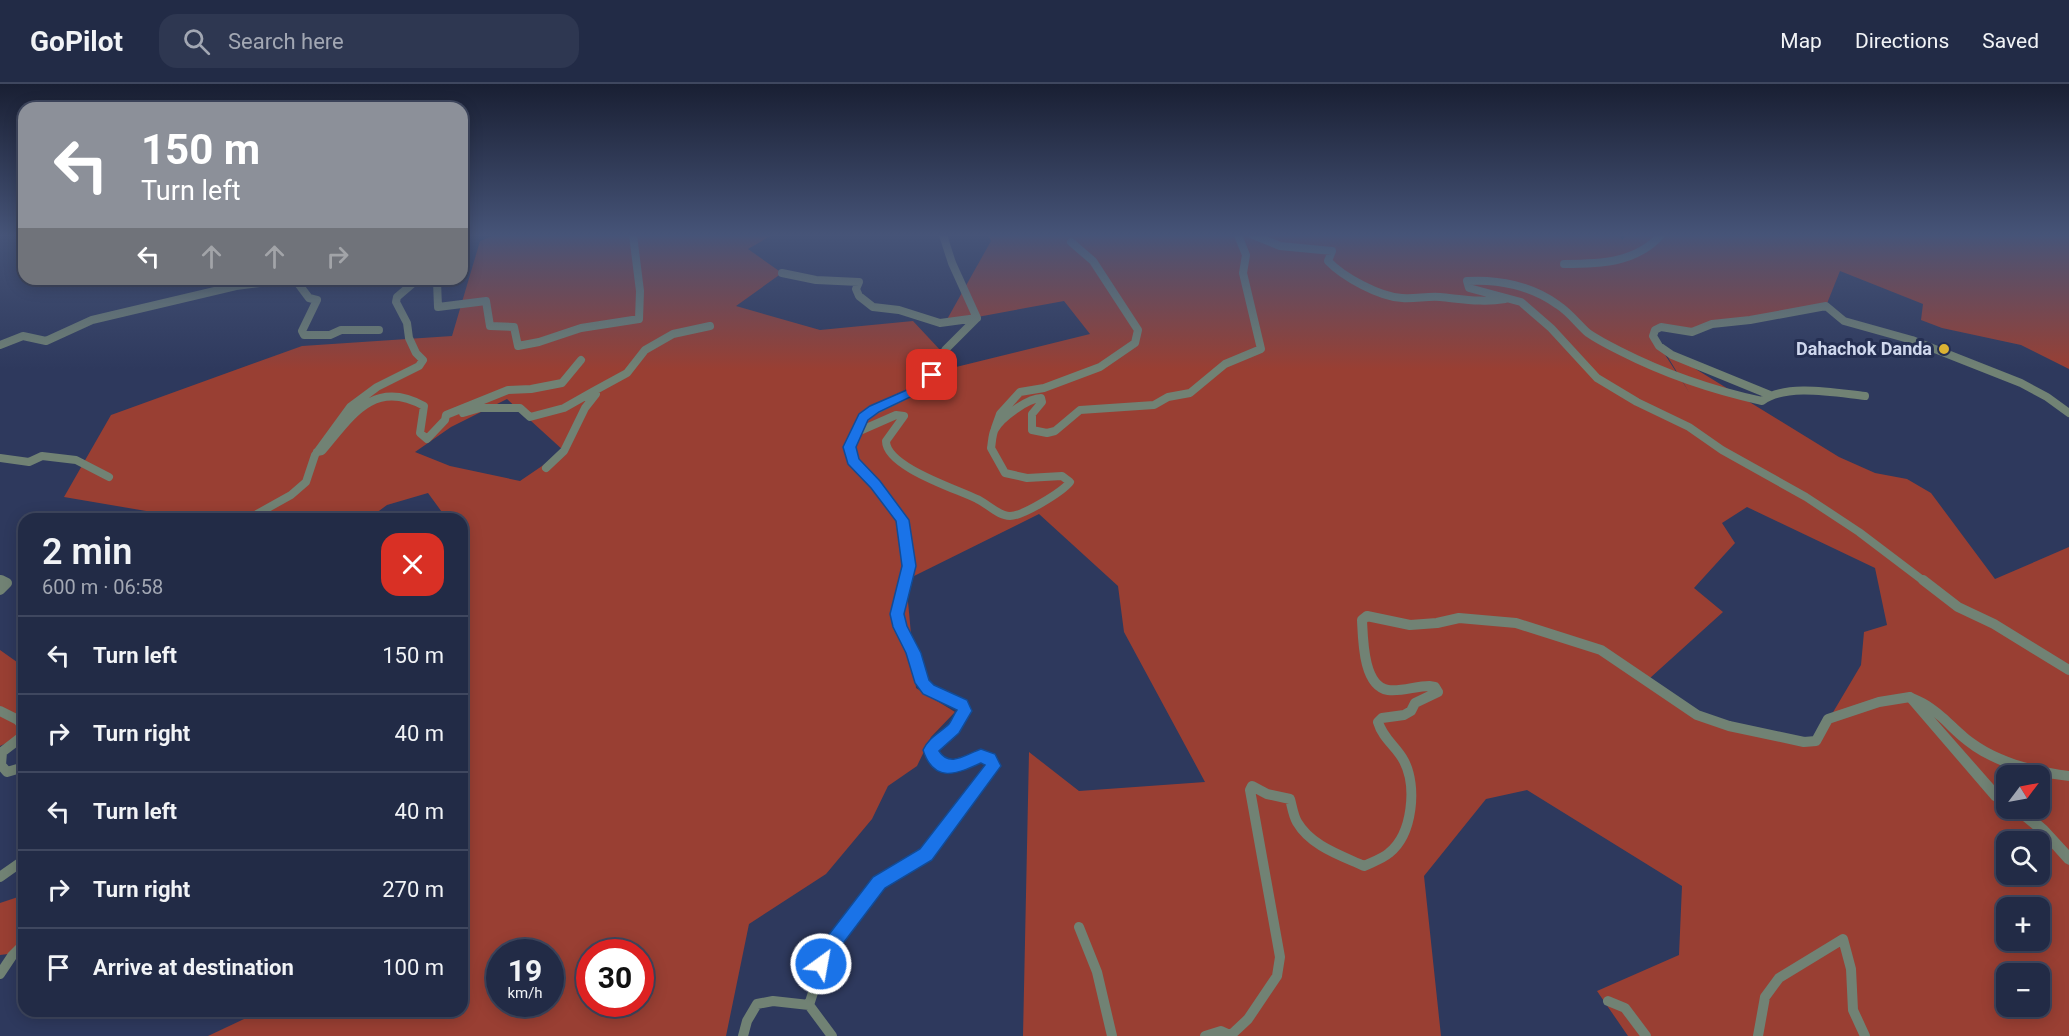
<!DOCTYPE html>
<html lang="en">
<head>
<meta charset="utf-8">
<style>
  :root { --surface:#222b46; --page:#2e3751; --text:#f1f3f6; --muted:#a2a7b3; --line:#3f475f }
  body { margin:0; font-family:Roboto,sans-serif; background:var(--page); color:var(--text); height:100vh; display:flex; flex-direction:column; font-size:22px; white-space:nowrap }
  * { box-sizing:border-box; margin:0 }
  p { font-size:20px; color:var(--muted) }
  .icon { flex:none; width:33px; height:33px; fill:none; stroke:currentColor; stroke-width:2; stroke-linecap:round; stroke-linejoin:round }
  .map { position:relative; flex:1; overflow:hidden }
  .drawer { position:absolute; left:18px; top:429px; width:450px; height:504px; display:flex; flex-direction:column; background:var(--surface); border-radius:18px; box-shadow:0 3px 15px #0003,0 0 0 2px var(--line) }
  .drawer>* { flex:none }
  .banner { position:absolute; left:18px; top:18px; width:450px; height:183px; border-radius:18px; box-shadow:0 3px 15px #0003,0 0 0 2px var(--line); background:#8c9099; color:#fff; overflow:hidden }
  .needle { width:39px; rotate:58deg }
  .buttons { position:absolute; left:1996px; top:681px; display:grid; gap:12px }
  .buttons a { display:grid; place-items:center; width:54px; height:54px; border-radius:12px; background:var(--surface); box-shadow:0 3px 15px #0003,0 0 0 2px var(--line); font-size:30px }
  .speed { position:absolute; left:486px; top:855px; display:flex; gap:12px; font-size:30px; font-weight:700; text-align:center }
  .speed>* { display:grid; place-content:center; width:78px; height:78px; border-radius:50%; background:var(--surface); box-shadow:0 3px 15px #0003,0 0 0 2px var(--line); line-height:1 }
  .speed small { font-size:15px; font-weight:400 }
  .speed .limit { border:9px solid #d22; background:#fff; color:#111 }
  .pin { position:absolute; display:grid; place-items:center; width:51px; height:51px; color:#fff; margin:-26px; border-radius:12px; box-shadow:0 3px 9px #0006 }
  .me { position:absolute; width:66px; margin:-33px; rotate:32deg; stroke-linejoin:round; filter:drop-shadow(0 0 4px #0008) }
  .turn { display:flex; align-items:center; gap:21px; height:126px; padding:0 24px; font-size:27px }
  .turn .icon { width:78px; height:78px; stroke-width:2.5 }
  .turn b { display:block; font-size:42px; line-height:51px }
  .lanes { display:flex; align-items:center; height:57px; padding:0 24px; background:#0003; justify-content:center; gap:30px; direction:ltr }
  .lanes .off { opacity:.35 }
  .round { display:grid; place-items:center; flex:none; width:63px; height:63px; border-radius:18px; background:var(--page) }
  .overview { display:flex; align-items:center; justify-content:space-between; height:102px; padding:0 24px }
  h1 { font-size:36px; font-weight:600; line-height:45px }
  ul { padding:0; list-style:none }
  li { display:flex; align-items:center; gap:18px; height:78px; padding:0 24px; border-top:2px solid var(--line) }
  li div { flex:1 }
  li b { display:block; font-size:22px }
  li em { font-style:normal }
  header { display:flex; align-items:center; gap:36px; box-sizing:border-box; height:84px; padding:0 30px; background:var(--surface); border-bottom:2px solid var(--line) }
  header strong { font-size:28px }
  nav { display:flex; gap:33px; margin-inline-start:auto; font-size:21px }
  .search { width:420px; height:54px; background:var(--page); display:flex; align-items:center; gap:15px; box-sizing:border-box; padding:0 21px; border-radius:18px; color:var(--muted); font-size:22px }
  .map>svg:first-child { display:block }
  .green { fill:#993f33; fill-rule:evenodd }
  .lines { fill:none; stroke-linecap:round; stroke-linejoin:round }
  .minor-far1 { stroke:#718274; stroke-width:8 }
  .minor { stroke:#718274; stroke-width:10 }
  .tertiary { fill:#718274; fill-rule:evenodd }
  .route { fill:#1a73e8; stroke:#114b97; stroke-width:1.5 }
  .poi-dot { fill:#dbb233; stroke:#252f52; stroke-width:2 }
  .labels { text-anchor:middle; stroke-width:6; stroke-linejoin:round; paint-order:stroke }
  .poi-label { font-size:18px; font-weight:bold; fill:#cfd7ed; stroke:#252f52; text-anchor:end }
</style>
</head>
<body>
<header>
<strong>GoPilot</strong>
<div class="search"><svg class="icon" aria-label="search" viewBox="0 0 24 24"><circle cx="10" cy="10" r="6"/><path d="M15 15l6 6"/></svg>Search here</div>
<nav><a>Map</a><a>Directions</a><a>Saved</a></nav>
</header>
<div class="map">
<svg width="2069" height="952" viewBox="0 0 2069 952">
  <rect width="100%" height="100%" fill="#2e395d"/>
  <path class="green" d="M 495,151 L 772,151 L 748,165 L 782,189 L 736,222 L 820,246 L 913,237 L 956,283 L 1090,250 L 1064,217 L 945,239 L 991,157 L 988,151 L 1620,151 L 1622,156 L 1626,151 L 2069,151 L 2069,285 L 2021,261 L 1942,244 L 1921,236 L 1923,220 L 1840,187 L 1826,222 L 1712,240 L 1692,248 L 1661,243 L 1653,252 L 1689,308 L 1663,265 L 1839,373 L 1875,389 L 1907,395 L 1931,409 L 1995,495 L 2069,463 L 2069,952 L 1628,952 L 1597,907 L 1679,871 L 1682,802 L 1527,706 L 1486,715 L 1424,792 L 1441,952 L 1023,952 L 1029,668 L 1079,707 L 1205,698 L 1124,548 L 1118,502 L 1039,430 L 906,496 L 916,604 L 955,628 L 931,653 L 917,682 L 888,702 L 872,735 L 826,790 L 749,840 L 726,952 L 208,952 L 261,927 L 324,927 L 356,934 L 365,927 L 462,927 L 462,512 L 470,486 L 462,458 L 462,435 L 447,435 L 428,409 L 387,421 L 368,435 L 193,435 L 64,413 L 111,331 L 302,262 L 452,252 L 480,157 ZM 507,315 L 564,367 L 520,397 L 450,382 L 415,368 L 451,343 ZM 1747,423 L 1875,484 L 1887,541 L 1864,548 L 1861,581 L 1816,657 L 1697,631 L 1650,594 L 1723,528 L 1694,504 L 1735,459 L 1722,439 ZM 2007,692 L 2040,692 L 2040,724 L 2007,724 ZM 2007,758 L 2040,758 L 2040,790 L 2007,790 ZM 2007,824 L 2040,824 L 2040,856 L 2007,856 ZM 500,868 L 550,868 L 550,920 L 500,920 ZM 590,868 L 640,868 L 640,920 L 590,920 ZM 2007,890 L 2040,890 L 2040,922 L 2007,922 Z
    M 0,566 L 24,583 L 24,651 L 0,662 Z
    M 24,811 L 24,868 L 0,871 L 0,819 Z"/>
  <g class="lines">
    <path class="minor-far1" d="M 1253,151 L 1280,162 L 1332,167 L 1328,177 C 1343,193 1380,213 1402,214 C 1415,215 1427,212 1440,213 C 1462,215 1483,219 1505,215
      M 1564,180 C 1600,180 1636,179 1661,151
      M 782,189 L 816,196 L 859,198 L 856,205 L 859,212 L 873,223 L 899,226 L 940,239 L 977,234
      M 429,195 L 437,197 L 438,223 L 486,217 L 490,242 L 514,243 L 518,262 L 539,258 L 581,244 L 639,235 L 640,207 L 633,151
      M 297,198 L 309,214 L 317,216 L 302,247 L 304,251 L 330,251 L 341,246 L 379,246
      M 0,261 L 23,252 L 46,257 L 92,236 L 236,202 L 275,197 L 297,198 L 302,195
      M 594,307 L 627,289 L 645,266 L 673,250 L 710,242
      M 1770,311 L 1672,271 L 1659,262 L 1653,252 L 1655,246 L 1661,243 L 1692,248 L 1712,240 L 1750,236 L 1826,222 L 1844,237 L 1912,256 L 2021,299 L 2047,313 L 2069,329
      M 1865,312 C 1836,309 1786,299 1762,317 C 1712,306 1665,290 1620,267 C 1610,262 1598,256 1588,249 C 1578,240 1569,228 1558,221 C 1532,202 1499,195 1467,197 L 1469,204 L 1521,218 L 1551,244 L 1597,294 L 1637,318 L 1689,343 L 1722,366 L 1806,413 L 1859,448 L 1925,498
      M 463,329 L 480,324 L 520,324 L 530,333 L 564,324 L 594,307 L 596,310 L 585,324 L 564,367 L 546,384
      M 995,344 L 1000,330 L 1020,308 L 1044,304 L 1100,283 L 1135,259 L 1138,246 L 1093,177 L 1071,158
      M 855,349 L 868,330 L 922,303 L 946,265 L 977,234 L 952,179 L 943,151
      M 317,368 L 322,367 C 351,333 373,294 424,322 L 420,349 L 427,355 L 445,336 L 446,331 L 508,306 L 531,305 L 562,299 L 581,276
      M 0,374 L 29,378 L 42,372 L 76,376 L 109,393
      M 248,435 L 291,411 L 306,398 L 315,371 L 350,323 L 377,303 L 419,282 L 423,276 L 416,269 L 409,254 L 407,239 L 396,218 L 397,213 L 418,195
      M 0,496 L 4,498
      M 905,498 L 909,482 L 903,436 L 876,400 L 853,376 L 850,363 L 855,349 L 896,331 L 904,332 L 886,357 C 886,383 957,405 977,415 C 988,420 998,432 1010,432 C 1023,432 1062,408 1070,398 L 1062,392 L 1027,394 L 1005,389 L 991,364 C 992,359 992,350 995,345 C 1001,334 1028,314 1041,314 L 1042,318 L 1032,330 L 1032,346 L 1047,349 L 1055,347 L 1080,326 L 1154,321 L 1168,313 L 1190,309 L 1225,280 L 1261,265 L 1243,189 L 1246,171 L 1238,151"/>
    <path class="minor" d="M 1923,496 L 1958,523 L 1994,540 L 2069,586
      M 0,506 L 7,499 L 1,496
      M 0,627 L 18,636 L 24,644
      M 24,651 L 2,668 L 1,681 L 7,688 L 24,683
      M 0,793 L 24,776
      M 1079,843 L 1097,888 L 1112,952
      M 0,890 L 12,872 L 24,860
      M 1608,917 L 1625,924 L 1646,952
      M 809,921 L 832,952
      M 743,952 L 747,937 L 757,920 L 773,917 L 809,921 L 826,868 L 879,799 L 926,770 L 993,682 L 990,675 L 981,672 L 946,683 L 935,676 L 931,666 L 954,643 L 964,626 L 962,621 L 929,605 L 922,599 L 914,569 L 900,543 L 897,530 L 905,496
      M 1205,952 L 1221,947 L 1230,951
      M 1230,952 L 1248,935 L 1277,892 L 1280,873 L 1250,706 L 1252,702 L 1267,710 L 1290,715 C 1292,722 1293,731 1297,738 C 1311,762 1340,771 1364,782 C 1372,778 1382,775 1389,769 C 1413,750 1417,702 1404,677 C 1396,662 1383,655 1378,638 L 1382,634 L 1404,631 L 1411,627 L 1415,619 L 1438,608 L 1435,603 L 1429,602 C 1416,602 1401,608 1388,606 C 1363,602 1363,555 1362,536 L 1367,532 L 1410,541 L 1437,539 L 1459,534 L 1516,539 L 1601,566 L 1697,631 L 1729,642 L 1804,658 L 1816,657 L 1828,635 L 1879,618 L 1910,613
      M 1758,952 L 1765,913 L 1779,894 L 1843,855 L 1851,885 L 1853,926 L 1865,952"/>
    <path class="tertiary" d="M 1910,608 C 1940,619 1950,636 1973,654 C 2002,675 2034,682 2069,687 L 2069,697 C 2033,693 1996,685 1965,661 C 1954,653 1945,642 1934,633 L 2000,708 L 2007,712 L 2007,724 L 1992,716 L 1906,616 L 1904,613 L 1906,610 Z
      M 2010,724 L 2026,724 L 2047,742 L 2069,766 L 2069,781 L 2065,779 L 2039,750 L 2012,728 Z"/>
  </g>
  <linearGradient id="sky" x2="0" y2="1"><stop stop-color="#191f33"/><stop offset="0.53" stop-color="#465478"/><stop offset="1" stop-color="#465478" stop-opacity="0"/></linearGradient>
  <rect width="2069" height="285" fill="url(#sky)"/>
  <path class="route" d="M 932,287 L 938,291 L 927,305 L 879,328 L 868,336 L 856,363 L 859,375 L 880,397 L 909,436 L 916,482 L 904,530 L 907,542 L 921,569 L 929,596 L 934,601 L 967,616 L 972,627 L 959,649 L 939,667 C 950,684 966,670 981,665 L 995,670 L 1001,682 L 932,776 L 885,804 L 832,874 L 827,886 L 821,889 L 814,886 L 812,880 L 820,862 L 873,793 L 920,765 L 985,681 L 981,679 C 957,690 934,700 923,666 C 929,653 940,649 949,640 C 952,636 954,630 957,626 L 923,610 L 915,599 L 906,569 L 893,543 L 890,530 L 902,482 L 896,437 L 871,404 L 848,380 L 843,363 L 859,330 L 870,322 L 909,305 Z"/>
  <circle class="poi-dot" cx="1944" cy="265" r="6"/>
  <g class="labels">
    <g class="poi-label">
      <text x="1932" y="271">Dahachok Danda</text>
    </g>
  </g>
</svg>
<div class="buttons">
<a><svg class="needle" viewBox="-14 -14 28 28"><path d="M0-13l5 13h-10z" fill="#e53935"/><path d="M0 13l5-13h-10z" fill="#a2a7b3"/></svg></a>
<a><svg class="icon" aria-label="search" viewBox="0 0 24 24"><circle cx="10" cy="10" r="6"/><path d="M15 15l6 6"/></svg></a>
<a>+</a>
<a>−</a>
</div>
<div class="speed"><div>19<small>km/h</small></div><div class="limit">30</div></div>
<div class="pin" style="left:932px;top:291px;background:#d93025"><svg class="icon" aria-label="arrive" viewBox="0 0 24 24"><path d="M6 21V4h12l-3 4 3 4H6"/></svg></div>
<svg class="me" style="left:821px;top:880px" viewBox="-20 -20 40 40"><circle r="17" fill="#1a73e8" stroke="#fff" stroke-width="3"/><path d="M0-11L8 9 0 5-8 9z" fill="#fff"/></svg>
<div class="banner">
<div class="turn"><svg class="icon" aria-label="left" viewBox="0 0 24 24"><path d="M17 20v-9H6M10 6l-5 5 5 5"/></svg><div><b>150 m</b>Turn left</div></div>
<div class="lanes"><svg class="icon" aria-label="left" viewBox="0 0 24 24"><path d="M17 20v-9H6M10 6l-5 5 5 5"/></svg><svg class="icon off" aria-label="ahead" viewBox="0 0 24 24"><path d="M12 20V5M6 11l6-6 6 6"/></svg><svg class="icon off" aria-label="ahead" viewBox="0 0 24 24"><path d="M12 20V5M6 11l6-6 6 6"/></svg><svg class="icon off" aria-label="right" viewBox="0 0 24 24"><path d="M7 20v-9h11M14 6l5 5-5 5"/></svg></div>
</div>
<section class="drawer">
<div class="overview"><div><h1>2 min</h1><p>600 m · 06:58</p></div><a class="round" style="background:#d93025;color:#fff"><svg class="icon" aria-label="close" viewBox="0 0 24 24"><path d="M6 6l12 12M18 6L6 18"/></svg></a></div>
<ul>
<li><svg class="icon" aria-label="left" viewBox="0 0 24 24"><path d="M17 20v-9H6M10 6l-5 5 5 5"/></svg><div><b>Turn left</b></div><em>150 m</em></li>
<li><svg class="icon" aria-label="right" viewBox="0 0 24 24"><path d="M7 20v-9h11M14 6l5 5-5 5"/></svg><div><b>Turn right</b></div><em>40 m</em></li>
<li><svg class="icon" aria-label="left" viewBox="0 0 24 24"><path d="M17 20v-9H6M10 6l-5 5 5 5"/></svg><div><b>Turn left</b></div><em>40 m</em></li>
<li><svg class="icon" aria-label="right" viewBox="0 0 24 24"><path d="M7 20v-9h11M14 6l5 5-5 5"/></svg><div><b>Turn right</b></div><em>270 m</em></li>
<li><svg class="icon" aria-label="arrive" viewBox="0 0 24 24"><path d="M6 21V4h12l-3 4 3 4H6"/></svg><div><b>Arrive at destination</b></div><em>100 m</em></li>
</ul>
</section>
</div>
</body>
</html>
